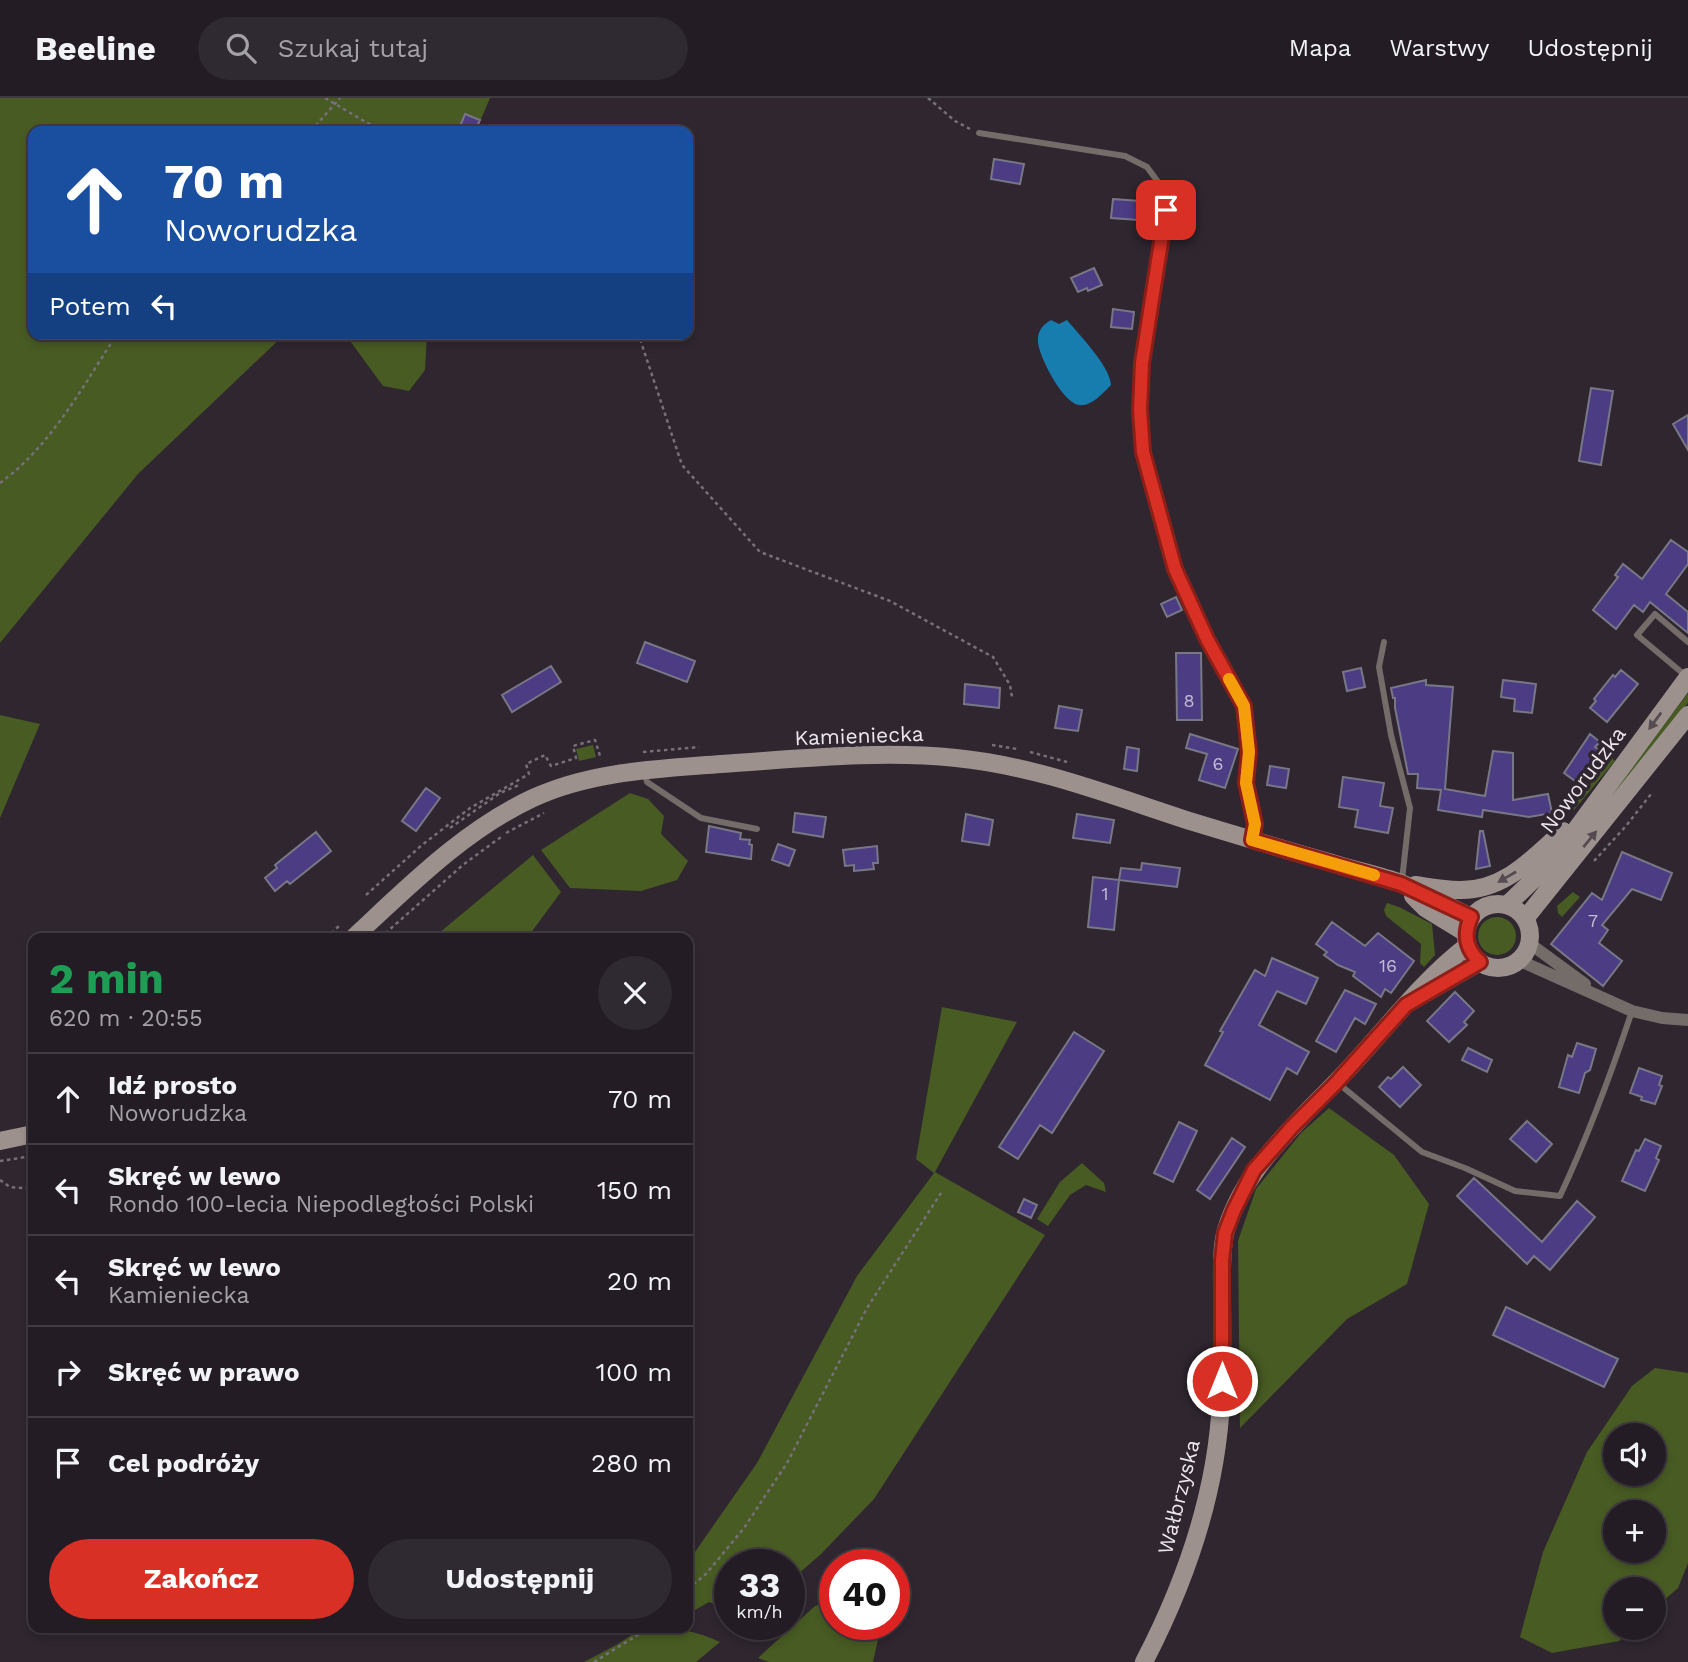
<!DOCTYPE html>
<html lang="pl">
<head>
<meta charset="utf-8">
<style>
  :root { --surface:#231c24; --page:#2f2931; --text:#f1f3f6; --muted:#a3a1a6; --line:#403a41; --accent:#d93025 }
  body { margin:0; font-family:"Work Sans",sans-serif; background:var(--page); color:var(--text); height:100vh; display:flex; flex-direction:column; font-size:26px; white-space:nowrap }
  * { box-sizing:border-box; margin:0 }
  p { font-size:23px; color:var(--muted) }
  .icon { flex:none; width:38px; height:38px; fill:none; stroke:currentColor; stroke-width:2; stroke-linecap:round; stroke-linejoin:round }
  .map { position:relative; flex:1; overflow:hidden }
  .details { position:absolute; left:28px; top:835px; width:665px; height:700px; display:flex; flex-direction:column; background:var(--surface); border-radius:14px; box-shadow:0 4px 10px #0003,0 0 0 2px var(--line) }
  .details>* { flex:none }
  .banner { position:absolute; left:28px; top:28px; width:665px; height:214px; border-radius:14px; box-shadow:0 4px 10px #0003,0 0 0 2px var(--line); background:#1a4fa0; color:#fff; overflow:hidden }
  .fabs { position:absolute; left:1603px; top:1325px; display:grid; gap:14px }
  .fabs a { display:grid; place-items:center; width:63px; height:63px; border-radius:50%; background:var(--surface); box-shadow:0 4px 10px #0003,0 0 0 2px var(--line); font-size:35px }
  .speed { position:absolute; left:714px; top:1451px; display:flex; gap:14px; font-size:35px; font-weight:700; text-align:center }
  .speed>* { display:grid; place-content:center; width:91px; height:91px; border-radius:50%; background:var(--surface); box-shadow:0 4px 10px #0003,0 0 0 2px var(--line); line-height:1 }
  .speed small { font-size:18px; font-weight:400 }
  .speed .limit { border:10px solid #d22; background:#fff; color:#111 }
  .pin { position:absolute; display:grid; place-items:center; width:60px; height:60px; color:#fff; margin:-30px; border-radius:14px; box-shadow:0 4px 10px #0006 }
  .me { position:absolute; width:77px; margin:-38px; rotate:0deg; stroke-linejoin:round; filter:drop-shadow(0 0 5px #0008) }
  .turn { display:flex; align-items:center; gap:24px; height:147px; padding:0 21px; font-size:32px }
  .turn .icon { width:91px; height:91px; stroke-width:2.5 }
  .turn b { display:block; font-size:49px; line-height:60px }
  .then { display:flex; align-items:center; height:66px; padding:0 21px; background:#0003; gap:14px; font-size:26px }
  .round { display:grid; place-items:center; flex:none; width:74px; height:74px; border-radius:37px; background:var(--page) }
  .overview { display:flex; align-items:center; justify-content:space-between; height:119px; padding:0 21px }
  h1 { font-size:42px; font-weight:700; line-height:52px; color:#1e9e55 }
  .primary-button { display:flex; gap:14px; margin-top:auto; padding:14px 21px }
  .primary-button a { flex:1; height:80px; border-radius:42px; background:var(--accent); color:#fff; font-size:28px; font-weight:700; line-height:80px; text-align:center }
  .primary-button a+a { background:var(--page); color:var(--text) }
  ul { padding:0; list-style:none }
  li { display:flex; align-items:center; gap:21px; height:91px; padding:0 21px; border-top:2px solid var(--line) }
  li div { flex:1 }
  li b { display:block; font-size:26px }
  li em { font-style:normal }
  header { display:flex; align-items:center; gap:42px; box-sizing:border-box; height:98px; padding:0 35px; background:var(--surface); border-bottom:2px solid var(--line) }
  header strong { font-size:33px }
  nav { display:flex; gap:38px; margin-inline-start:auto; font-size:24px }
  .search { width:490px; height:63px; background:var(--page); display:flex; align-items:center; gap:18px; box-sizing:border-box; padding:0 24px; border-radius:38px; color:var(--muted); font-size:26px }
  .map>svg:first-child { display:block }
  .green { fill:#485b23; fill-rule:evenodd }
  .water { fill:#177daf }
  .building { fill:#4b3c84; stroke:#787786; stroke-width:2 }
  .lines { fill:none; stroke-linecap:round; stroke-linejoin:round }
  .path { stroke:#787079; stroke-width:2.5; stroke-dasharray:3.5 3.5; stroke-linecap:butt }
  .lane { stroke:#736c69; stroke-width:6 }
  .street { stroke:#736c69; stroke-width:12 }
  .secondary { stroke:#9c918d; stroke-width:18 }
  .oneway { fill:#554b51 }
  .route-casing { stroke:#8d1f18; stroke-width:18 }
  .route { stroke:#d93025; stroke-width:12 }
  .slow { stroke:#f59e0b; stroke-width:12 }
  .labels { text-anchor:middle; stroke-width:7; stroke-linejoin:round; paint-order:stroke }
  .number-label { font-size:18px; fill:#c4bcd3 }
  .street-label { font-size:21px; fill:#ede7ed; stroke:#2f2630 }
</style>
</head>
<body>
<header>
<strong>Beeline</strong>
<div class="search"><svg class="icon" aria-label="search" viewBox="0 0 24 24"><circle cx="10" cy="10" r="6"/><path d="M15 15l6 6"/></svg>Szukaj tutaj</div>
<nav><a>Mapa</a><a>Warstwy</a><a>Udostępnij</a></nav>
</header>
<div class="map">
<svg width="1688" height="1564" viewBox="0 0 1688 1564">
  <rect width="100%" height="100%" fill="#2f2630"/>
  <path class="green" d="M 0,0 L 490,0 L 476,33 L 33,33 L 33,236 L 285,236 L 138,376 L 0,545 Z
    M 345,236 L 427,236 L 425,272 L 409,293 L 383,288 Z
    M 1688,595 L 1688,605 L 1617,698 L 1545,788 L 1539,783 L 1601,710 Z
    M 0,617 L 40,626 L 0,720 Z
    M 593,647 L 596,659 L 579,663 L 576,651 Z
    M 1612,660 L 1615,663 L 1574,712 L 1569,712 Z
    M 630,695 L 648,701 L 664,718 L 661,736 L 688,763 L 677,782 L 641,793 L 570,790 L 541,752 Z
    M 533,757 L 561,794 L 527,840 L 433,840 Z
    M 1573,794 L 1580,799 L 1562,819 L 1558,815 L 1557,808 Z
    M 1387,805 L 1399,809 L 1432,826 L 1435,857 L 1424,869 L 1420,865 L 1421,846 L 1386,818 L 1384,812 Z
    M1478 838a19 19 0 1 1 38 0a19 19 0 1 1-38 0Z
    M 942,909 L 1017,924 L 935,1074 L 1045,1137 L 874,1401 L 821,1456 L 789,1484 L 789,1466 L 730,1466 L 730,1512 L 709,1504 L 688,1516 L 688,1464 L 757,1365 L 857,1178 L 934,1075 L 916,1061 Z
    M 1329,1010 L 1394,1057 L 1429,1106 L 1407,1186 L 1347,1221 L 1240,1330 L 1238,1143 L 1256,1091 L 1301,1035 Z
    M 1082,1065 L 1104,1085 L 1106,1094 L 1086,1087 L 1070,1097 L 1048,1128 L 1037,1121 L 1060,1084 Z
    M 1655,1270 L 1688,1275 L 1688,1465 L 1678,1490 L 1654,1511 L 1654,1491 L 1615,1491 L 1615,1530 L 1634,1530 L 1619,1543 L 1552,1555 L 1520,1539 L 1543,1454 L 1587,1354 L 1632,1288 ZM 1615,1337 L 1654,1337 L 1654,1376 L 1615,1376 ZM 1615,1414 L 1654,1414 L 1654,1452 L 1615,1452 Z
    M 835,1502 L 835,1526 L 870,1526 L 878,1541 L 873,1564 L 769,1564 L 758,1560 L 815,1508 Z
    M 642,1530 C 671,1529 694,1532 720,1544 L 696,1564 L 584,1564 L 618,1546 Z"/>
  <path class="water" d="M 1051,222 L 1059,226 L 1067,222 C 1080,238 1110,268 1111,287 C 1103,295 1091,309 1079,307 C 1063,305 1039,259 1038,244 C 1037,234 1042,227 1051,222 Z"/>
  <path class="building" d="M 465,16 L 480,22 L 475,33 L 458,33 Z
    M 994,61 L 1024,66 L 1020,86 L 991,81 Z
    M 1113,101 L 1140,103 L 1138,122 L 1111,120 Z
    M 1094,170 L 1102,187 L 1088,193 L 1087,190 L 1078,194 L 1071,180 Z
    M 1113,211 L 1134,214 L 1132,231 L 1111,229 Z
    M 1591,290 L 1613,293 L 1601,367 L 1579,363 Z
    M 1688,317 L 1688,352 L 1673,326 Z
    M 1671,442 L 1688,454 L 1688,466 L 1666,496 L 1688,514 L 1688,535 L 1650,504 L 1643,514 L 1634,507 L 1616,531 L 1593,512 L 1618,479 L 1615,477 L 1623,466 L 1642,481 Z
    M 1176,499 L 1182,512 L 1167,519 L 1161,506 Z
    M 645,544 L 695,563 L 687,584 L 637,565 Z
    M 1176,555 L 1201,555 L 1202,622 L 1177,622 Z
    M 551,568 L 561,584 L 512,614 L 502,597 Z
    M 1361,570 L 1365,589 L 1347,593 L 1343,574 Z
    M 1621,572 L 1638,586 L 1607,624 L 1590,610 L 1596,603 L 1594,601 L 1613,577 L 1615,579 Z
    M 1426,582 L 1426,587 L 1453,589 L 1445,691 L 1485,698 L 1493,653 L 1513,655 L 1513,702 L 1548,696 L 1552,715 L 1529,719 L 1483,712 L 1482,719 L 1438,712 L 1441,692 L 1417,690 L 1418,676 L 1408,676 L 1395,610 L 1395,600 L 1393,600 L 1391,590 Z
    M 1503,582 L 1536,586 L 1532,615 L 1514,613 L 1515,601 L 1501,599 Z
    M 965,586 L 1000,590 L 999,610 L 964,606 Z
    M 1059,608 L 1082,612 L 1078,633 L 1055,630 Z
    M 1190,636 L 1238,651 L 1225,690 L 1199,682 L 1207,656 L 1186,650 Z
    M 1590,636 L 1600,644 L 1595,649 L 1604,656 L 1582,688 L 1564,675 Z
    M 1127,649 L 1139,651 L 1137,673 L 1124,671 Z
    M 1270,668 L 1289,671 L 1286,690 L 1267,687 Z
    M 1343,679 L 1384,685 L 1380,708 L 1393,710 L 1388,735 L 1355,729 L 1358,712 L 1339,709 Z
    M 426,690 L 440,700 L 416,733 L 402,723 Z
    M 795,715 L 826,719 L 823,739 L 793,734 Z
    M 966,716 L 993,722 L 989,747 L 962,743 Z
    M 1077,716 L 1114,722 L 1110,745 L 1073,740 Z
    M 709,728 L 741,735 L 740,741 L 750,742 L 749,746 L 752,747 L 751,761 L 706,754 Z
    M 1480,733 L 1483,733 L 1490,768 L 1476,771 Z
    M 316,734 L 331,753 L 290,786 L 287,783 L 275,793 L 265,780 L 277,770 L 275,767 Z
    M 778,746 L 795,752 L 789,768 L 772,762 Z
    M 877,748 L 878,765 L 873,765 L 874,771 L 854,773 L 854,767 L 845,768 L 843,752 Z
    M 1622,754 L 1672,775 L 1661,802 L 1632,791 L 1602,827 L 1608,832 L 1599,845 L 1622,863 L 1603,888 L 1551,846 L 1592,795 L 1602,802 Z
    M 1142,765 L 1180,770 L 1177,789 L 1119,782 L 1114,832 L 1088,829 L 1093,779 L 1119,782 L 1121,770 L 1141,772 Z
    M 1332,824 L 1365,848 L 1378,835 L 1414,863 L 1391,895 L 1385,891 L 1381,899 L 1353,878 L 1355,874 L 1338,867 L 1324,857 L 1327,854 L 1316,846 Z
    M 1272,860 L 1318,880 L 1306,906 L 1277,893 L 1259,927 L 1309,954 L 1297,976 L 1287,970 L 1270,1002 L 1205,967 L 1223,934 L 1220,933 L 1255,872 L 1265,878 Z
    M 1345,892 L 1376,906 L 1365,926 L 1355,920 L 1336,954 L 1316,943 Z
    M 1455,894 L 1474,913 L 1464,924 L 1467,927 L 1449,944 L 1427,923 Z
    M 1074,934 L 1104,953 L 1052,1035 L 1040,1027 L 1018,1061 L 999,1049 Z
    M 1577,945 L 1596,951 L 1590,972 L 1585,975 L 1579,995 L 1559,989 L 1568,957 L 1572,959 Z
    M 1468,950 L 1492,962 L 1487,974 L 1462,962 Z
    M 1403,969 L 1421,987 L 1400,1009 L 1379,989 L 1388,979 L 1391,981 Z
    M 1639,970 L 1662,978 L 1659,987 L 1662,988 L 1655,1006 L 1641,1002 L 1642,999 L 1630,995 Z
    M 1527,1023 L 1552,1046 L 1536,1064 L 1510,1041 Z
    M 1179,1024 L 1197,1033 L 1173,1084 L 1154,1075 Z
    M 1232,1040 L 1245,1049 L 1210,1101 L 1197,1092 Z
    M 1645,1041 L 1661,1048 L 1656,1060 L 1659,1062 L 1645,1093 L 1622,1083 L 1636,1052 L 1639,1053 Z
    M 1474,1080 L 1542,1144 L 1577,1103 L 1595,1119 L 1550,1172 L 1534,1158 L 1527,1166 L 1457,1098 Z
    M 1024,1101 L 1037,1107 L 1031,1120 L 1018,1114 Z
    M 1506,1209 L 1618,1261 L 1604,1289 L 1493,1237 Z"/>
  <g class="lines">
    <path class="path" d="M 325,0 L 381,33
      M 928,0 L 955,23 L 970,31
      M 311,33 L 340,0
      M 636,236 L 640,241 L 682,367 L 760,454 L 890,503 L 993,559 L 1010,587 L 1012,599
      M 0,385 C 51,348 83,288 117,236
      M 992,647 L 1017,651
      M 643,654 L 699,649
      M 1030,654 L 1067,664
      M 450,730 L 500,695 L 519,687
      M 506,735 L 544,715
      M 1594,763 L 1626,728 L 1651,696
      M 366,797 L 422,747 L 470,710 L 529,676 L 526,666 L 545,657 L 551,668 L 576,660 L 573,648 L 595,642 L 601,661
      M 326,840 L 340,827
      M 380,840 L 464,766 L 501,739
      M 0,1063 L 33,1058
      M 0,1082 L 10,1089 L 33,1091
      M 688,1491 L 706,1476 L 744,1430 L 787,1365 L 867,1210 L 941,1095
      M 594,1564 L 649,1530"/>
    <path class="lane" d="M 979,35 L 1125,58 L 1147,69 L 1161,88 L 1166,112 L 1142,265 L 1140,312 L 1143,354 L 1175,471 L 1207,541 L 1244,608 L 1249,654 L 1246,685 L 1255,726 L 1253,740
      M 1384,544 L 1379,569 L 1391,637 L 1410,710 L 1402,782
      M 1686,578 L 1637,537 L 1655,516 L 1688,544
      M 644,674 L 647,684 L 701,720 L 757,731
      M 1339,986 L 1422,1054 L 1465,1070 L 1515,1093 L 1560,1098 C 1588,1038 1611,976 1632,913"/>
    <path class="street" d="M 1529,845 L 1585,886
      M 1518,862 L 1632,913 L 1662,920 L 1688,922"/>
    <path class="secondary" d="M 1415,787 C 1429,789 1444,792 1459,792 C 1504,793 1532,761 1563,733
      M 1413,798 L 1425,810 L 1466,835
      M1466 838a32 32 0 1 1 64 0a32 32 0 1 1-64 0Z
      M 1507,807 L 1532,783 L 1569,741 L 1688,579
      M 1525,821 L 1688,617
      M 353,840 C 408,789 464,732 533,700 C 592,673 657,671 721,666 C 798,661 878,652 956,660 C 1038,668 1115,699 1193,724 C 1239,738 1285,752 1332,765 C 1354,772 1379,777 1401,785 C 1425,795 1448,808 1471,819
      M 1424,896 L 1480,864
      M 0,1043 L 33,1036
      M 1144,1564 C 1186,1483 1217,1393 1221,1302 C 1223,1265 1222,1227 1222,1190 C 1222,1172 1221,1150 1226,1132 C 1247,1063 1306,1018 1353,966 C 1390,926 1424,881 1467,848"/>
  </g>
  <defs><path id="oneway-solid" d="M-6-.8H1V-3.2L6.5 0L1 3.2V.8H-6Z" transform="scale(1.75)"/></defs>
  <g class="oneway">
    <use href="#oneway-solid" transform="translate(1655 623) rotate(126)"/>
    <use href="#oneway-solid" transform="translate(1590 741) rotate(-51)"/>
    <use href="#oneway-solid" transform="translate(1507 779) rotate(150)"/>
  </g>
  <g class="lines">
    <g class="route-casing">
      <path id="route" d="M 1166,112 L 1142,265 L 1140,312 L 1143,354 L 1175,471 L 1207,541 L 1244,608 L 1249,654 L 1246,685 L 1255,726 L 1252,742 L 1401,786 L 1471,819 C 1463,837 1466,851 1480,864 L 1406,907 L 1336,985 L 1292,1029 L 1254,1072 L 1234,1112 L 1225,1135 L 1222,1162 L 1222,1283"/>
    </g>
    <use href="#route" class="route"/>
    <path class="slow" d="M 1229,581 L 1244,608 L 1249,654 L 1246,685 L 1255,726 L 1252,742 L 1374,777"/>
  </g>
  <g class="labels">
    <g class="number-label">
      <text x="1189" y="609">8</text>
      <text x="1218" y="672">6</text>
      <text x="1105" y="802">1</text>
      <text x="1593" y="829">7</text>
      <text x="1388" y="874">16</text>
    </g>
    <g class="street-label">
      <text transform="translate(859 638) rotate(-2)" y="7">Kamieniecka</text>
      <text transform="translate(1583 682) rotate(-53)" y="7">Noworudzka</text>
      <text transform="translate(1179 1399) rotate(-76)" y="7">Wałbrzyska</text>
    </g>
  </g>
</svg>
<div class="fabs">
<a><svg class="icon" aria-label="sound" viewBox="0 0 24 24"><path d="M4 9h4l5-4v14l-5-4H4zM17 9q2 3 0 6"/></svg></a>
<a>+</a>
<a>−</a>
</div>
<div class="speed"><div>33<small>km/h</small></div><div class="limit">40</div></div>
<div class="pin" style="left:1166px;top:112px;background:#d93025"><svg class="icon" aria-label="arrive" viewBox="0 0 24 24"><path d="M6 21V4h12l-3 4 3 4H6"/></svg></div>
<svg class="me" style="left:1222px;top:1283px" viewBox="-20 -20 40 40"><circle r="17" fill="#d93025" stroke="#fff" stroke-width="3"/><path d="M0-11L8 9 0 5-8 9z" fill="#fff"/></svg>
<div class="banner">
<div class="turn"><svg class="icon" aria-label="ahead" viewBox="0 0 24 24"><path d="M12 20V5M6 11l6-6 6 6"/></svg><div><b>70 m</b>Noworudzka</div></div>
<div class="then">Potem<svg class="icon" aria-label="left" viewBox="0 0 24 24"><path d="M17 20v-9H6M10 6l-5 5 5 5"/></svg></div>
</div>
<section class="details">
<div class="overview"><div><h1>2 min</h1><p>620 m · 20:55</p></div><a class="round"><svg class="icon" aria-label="close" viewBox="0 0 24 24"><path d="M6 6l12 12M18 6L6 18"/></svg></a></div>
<ul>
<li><svg class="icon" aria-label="ahead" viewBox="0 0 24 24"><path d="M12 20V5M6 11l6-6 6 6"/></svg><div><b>Idź prosto</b><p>Noworudzka</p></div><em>70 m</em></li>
<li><svg class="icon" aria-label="left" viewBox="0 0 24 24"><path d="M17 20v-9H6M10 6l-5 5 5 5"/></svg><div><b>Skręć w lewo</b><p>Rondo 100-lecia Niepodległości Polski</p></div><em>150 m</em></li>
<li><svg class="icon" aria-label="left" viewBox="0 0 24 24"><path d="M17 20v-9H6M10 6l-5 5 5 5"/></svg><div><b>Skręć w lewo</b><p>Kamieniecka</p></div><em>20 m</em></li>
<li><svg class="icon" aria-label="right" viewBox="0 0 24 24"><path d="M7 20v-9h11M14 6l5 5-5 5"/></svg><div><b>Skręć w prawo</b></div><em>100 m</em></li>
<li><svg class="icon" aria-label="arrive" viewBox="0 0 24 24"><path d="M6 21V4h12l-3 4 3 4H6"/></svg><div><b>Cel podróży</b></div><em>280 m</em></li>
</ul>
<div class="primary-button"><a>Zakończ</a><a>Udostępnij</a></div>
</section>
</div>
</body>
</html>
